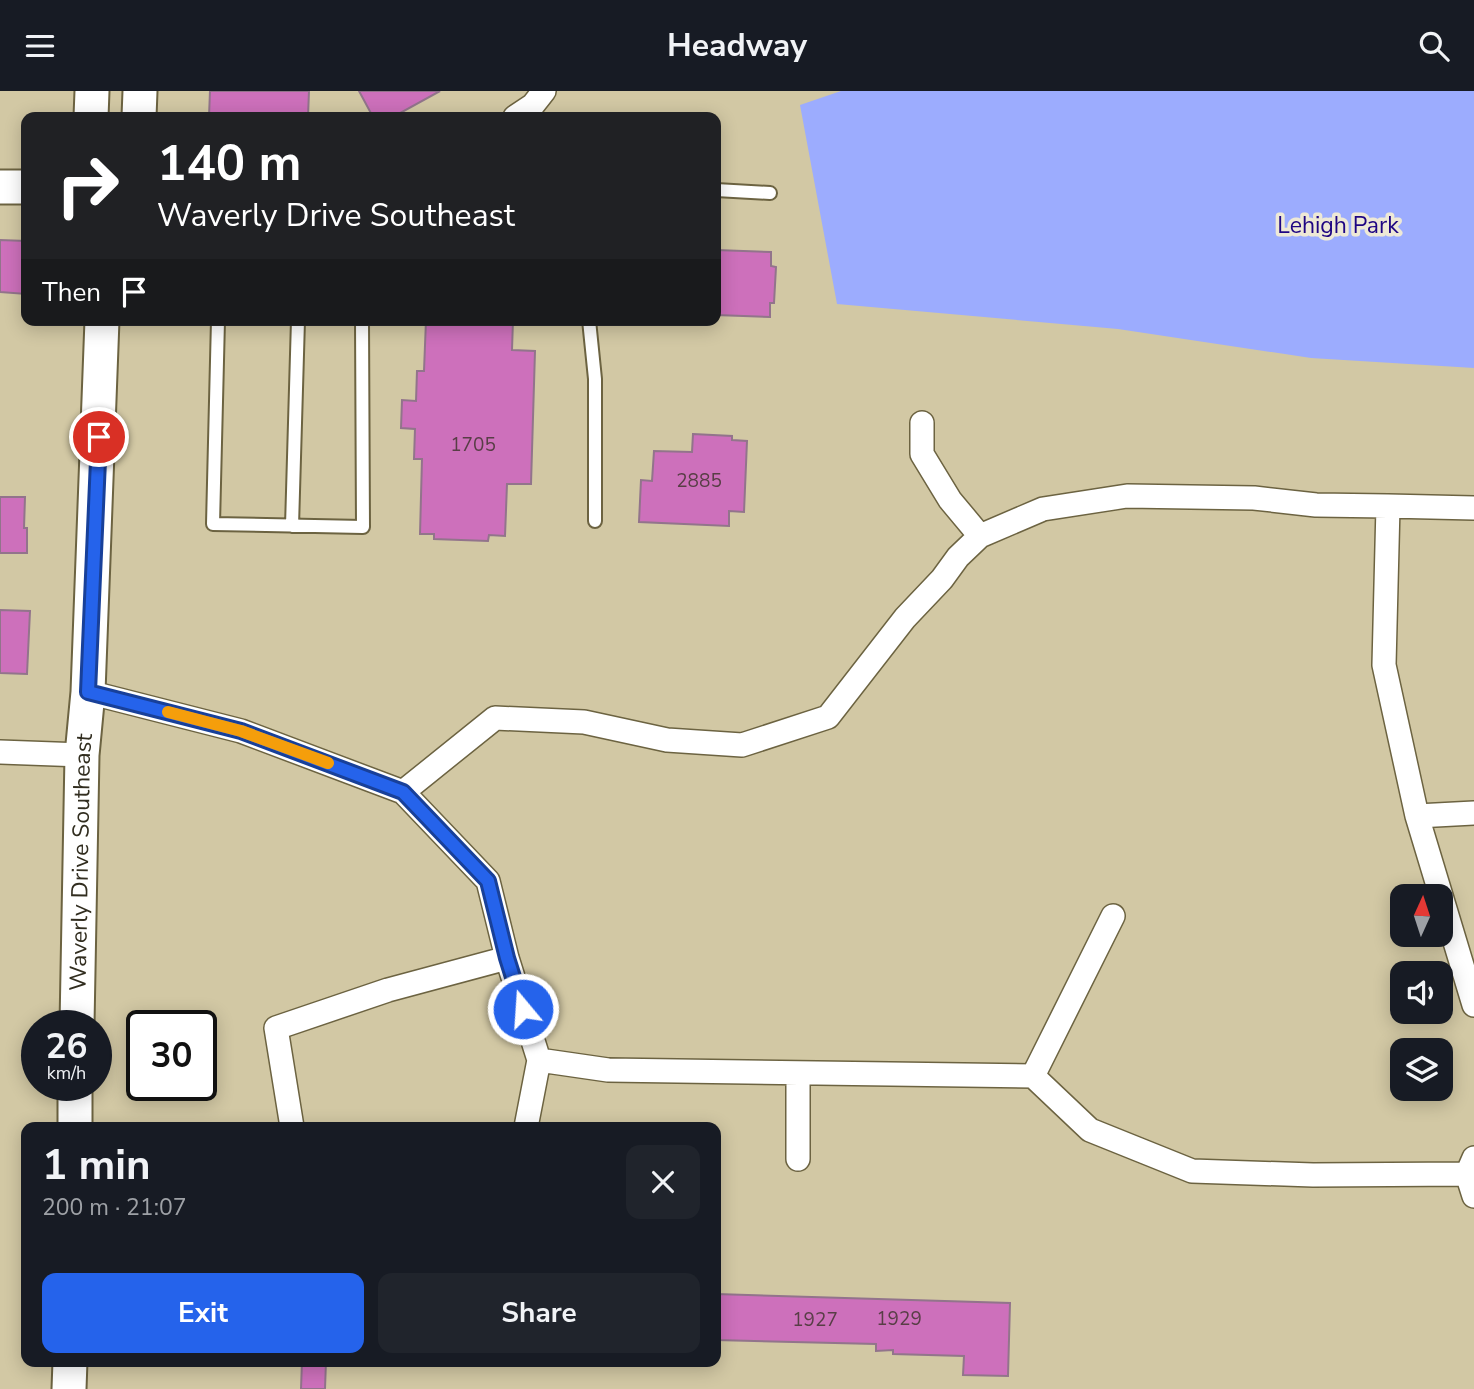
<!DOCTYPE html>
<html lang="en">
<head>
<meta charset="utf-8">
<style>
  :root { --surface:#171b24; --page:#20242c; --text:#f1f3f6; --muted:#9ea1a6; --accent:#2563eb }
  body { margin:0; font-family:"Nunito Sans",sans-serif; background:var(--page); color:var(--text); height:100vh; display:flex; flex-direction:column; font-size:26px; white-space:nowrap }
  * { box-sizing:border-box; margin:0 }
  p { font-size:23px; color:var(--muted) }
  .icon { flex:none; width:38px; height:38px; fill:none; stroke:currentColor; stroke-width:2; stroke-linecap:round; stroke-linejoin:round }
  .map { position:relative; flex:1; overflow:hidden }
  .drawer { position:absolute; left:21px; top:1031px; width:700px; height:245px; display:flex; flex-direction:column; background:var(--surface); border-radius:14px; box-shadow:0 4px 18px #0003 }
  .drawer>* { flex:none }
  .banner { position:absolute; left:21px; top:21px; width:700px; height:214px; border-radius:14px; box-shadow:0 4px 18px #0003; background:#202124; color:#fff; overflow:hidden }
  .needle { width:46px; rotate:3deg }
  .tools { position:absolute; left:1390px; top:793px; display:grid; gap:14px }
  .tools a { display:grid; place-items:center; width:63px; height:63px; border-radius:14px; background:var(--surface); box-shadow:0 4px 18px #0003; font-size:35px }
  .speed { position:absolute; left:21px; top:919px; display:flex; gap:14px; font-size:35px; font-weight:700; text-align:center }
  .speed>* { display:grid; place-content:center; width:91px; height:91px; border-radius:50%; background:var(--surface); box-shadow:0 4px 18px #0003; line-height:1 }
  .speed small { font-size:18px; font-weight:400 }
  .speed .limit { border:4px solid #111; border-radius:10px; background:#fff; color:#111 }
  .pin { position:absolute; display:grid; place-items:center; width:60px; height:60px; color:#fff; margin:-30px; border:4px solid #fff; border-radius:50%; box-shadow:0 2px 7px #0007 }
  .me { position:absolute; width:77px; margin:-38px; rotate:342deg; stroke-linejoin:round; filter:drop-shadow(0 0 5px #0008) }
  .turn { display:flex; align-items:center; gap:24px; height:147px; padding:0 21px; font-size:32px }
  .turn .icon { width:91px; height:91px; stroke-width:2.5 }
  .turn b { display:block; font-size:49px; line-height:60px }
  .then { display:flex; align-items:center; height:66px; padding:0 21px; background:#0003; gap:14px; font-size:26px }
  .round { display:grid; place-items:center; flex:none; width:74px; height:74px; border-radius:14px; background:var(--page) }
  .head { display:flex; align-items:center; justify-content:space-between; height:119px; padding:0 21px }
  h1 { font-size:42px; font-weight:700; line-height:52px }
  .primary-button { display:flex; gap:14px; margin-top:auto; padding:14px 21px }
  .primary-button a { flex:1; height:80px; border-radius:14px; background:var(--accent); color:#fff; font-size:28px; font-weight:700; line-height:80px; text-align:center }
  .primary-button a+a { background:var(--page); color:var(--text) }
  header { display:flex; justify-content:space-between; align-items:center; height:91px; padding:0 21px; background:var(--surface); font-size:32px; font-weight:700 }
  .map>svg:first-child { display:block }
  .green { fill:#9cacfe }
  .building { fill:#cd70bb; stroke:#92748b; stroke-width:2 }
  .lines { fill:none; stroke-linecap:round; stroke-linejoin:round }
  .lane-casing { stroke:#6c6341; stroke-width:16 }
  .street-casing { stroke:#6c6341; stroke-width:26 }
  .secondary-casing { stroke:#6c6341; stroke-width:37 }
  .lane { stroke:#fff; stroke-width:12 }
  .street { stroke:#fff; stroke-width:23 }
  .secondary { stroke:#fff; stroke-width:33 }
  .route-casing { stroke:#184099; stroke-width:18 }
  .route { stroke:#2563eb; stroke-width:12 }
  .slow { stroke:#f59e0b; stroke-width:12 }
  .labels { text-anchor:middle; stroke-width:7; stroke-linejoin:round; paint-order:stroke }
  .number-label { font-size:19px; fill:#583e46 }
  .park-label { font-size:23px; fill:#1e0582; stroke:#eee9d6 }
  .street-label { font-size:23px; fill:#312d1f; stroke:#eee9d6 }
</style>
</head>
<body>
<header><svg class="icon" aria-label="menu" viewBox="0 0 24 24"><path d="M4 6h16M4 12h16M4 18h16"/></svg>Headway<svg class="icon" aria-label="search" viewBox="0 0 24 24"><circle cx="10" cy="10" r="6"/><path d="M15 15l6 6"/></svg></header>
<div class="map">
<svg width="1474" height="1298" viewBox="0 0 1474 1298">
  <rect width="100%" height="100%" fill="#d2c8a4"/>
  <path class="green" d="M 841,0 L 1474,0 L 1474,277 L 1311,267 L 1118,238 L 837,213 L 800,14 Z"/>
  <path class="building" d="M 210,0 L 309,0 L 308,26 L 209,26 Z
    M 359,0 L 440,0 L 393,26 L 373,26 Z
    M 0,149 L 26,150 L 26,203 L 0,201 Z
    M 716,159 L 771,161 L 771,175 L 776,176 L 774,212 L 770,212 L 770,226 L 716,224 Z
    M 426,229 L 513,229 L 512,259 L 535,260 L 531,393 L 507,393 L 505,445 L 489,444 L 488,450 L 434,448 L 434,443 L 420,443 L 422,368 L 414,368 L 415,338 L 401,337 L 402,309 L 416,310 L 417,280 L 424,280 Z
    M 693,343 L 732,345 L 732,349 L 747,350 L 744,421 L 729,420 L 729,435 L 639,431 L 641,389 L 652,390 L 654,360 L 692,361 Z
    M 0,406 L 25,406 L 24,437 L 27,437 L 27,462 L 0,462 Z
    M 0,519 L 30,520 L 27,583 L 0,582 Z
    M 716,1203 L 1010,1212 L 1008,1285 L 963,1284 L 964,1265 L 893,1263 L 893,1259 L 876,1260 L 876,1253 L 716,1249 Z
    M 302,1270 L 326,1270 L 325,1298 L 301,1298 Z"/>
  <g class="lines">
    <g class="lane-casing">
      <path id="lane" d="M 716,99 L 770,102
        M 218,229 L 213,433 L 363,436 L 362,229
        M 589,229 L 595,288 L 595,430
        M 292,435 L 298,229"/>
    </g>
    <g class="street-casing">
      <path id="street" d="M 515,26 L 533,14 L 544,0
        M 922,332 L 922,363 L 950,409 L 980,445
        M 1388,415 L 1474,417
        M 88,601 L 241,640 L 403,701 L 488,790 L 507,867 L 539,969 L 608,979 L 1033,985 L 1090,1039 L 1192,1080 L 1313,1084 L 1467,1083 L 1474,1067
        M 0,661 L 82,664
        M 403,701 L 495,627 L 584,631 L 667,649 L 742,654 L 828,626 L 905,527 L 942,488 L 958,466 L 980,445 L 1043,418 L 1127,405 L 1254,407 L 1316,414 L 1388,415 L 1384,574 L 1417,725 L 1474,914
        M 1417,725 L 1474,722
        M 1033,985 L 1113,825
        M 292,1036 L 276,937 L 388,899 L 507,867
        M 526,1036 L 539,969
        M 798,1068 L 798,982
        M 1467,1083 L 1474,1105"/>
    </g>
    <g class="secondary-casing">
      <g id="secondary">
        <path d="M 91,26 L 92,0"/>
        <path d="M 139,26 L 140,0"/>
        <path d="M 0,96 L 26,96"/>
        <path id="s1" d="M 77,934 L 82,664 L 88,601 L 102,229"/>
        <path d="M 75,1036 L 75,994"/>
        <path d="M 69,1298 L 70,1270"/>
      </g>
    </g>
    <use href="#lane" class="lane"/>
    <use href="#street" class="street"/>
    <use href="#secondary" class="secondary"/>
  </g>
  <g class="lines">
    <g class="route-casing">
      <path id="route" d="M 99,346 L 88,601 L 241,640 L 403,701 L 488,790 L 507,867 L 523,918"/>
    </g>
    <use href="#route" class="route"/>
    <path class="slow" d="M 168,621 L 241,640 L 328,672"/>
  </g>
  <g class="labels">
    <g class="number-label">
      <text x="473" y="360">1705</text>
      <text x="699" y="396">2885</text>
      <text x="899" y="1234">1929</text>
      <text x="815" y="1235">1927</text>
    </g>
    <g class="park-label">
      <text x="1338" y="142">Lehigh Park</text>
    </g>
    <g class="street-label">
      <text dy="8" stroke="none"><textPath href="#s1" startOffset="163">Waverly Drive Southeast</textPath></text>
    </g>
  </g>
</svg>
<div class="tools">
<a><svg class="needle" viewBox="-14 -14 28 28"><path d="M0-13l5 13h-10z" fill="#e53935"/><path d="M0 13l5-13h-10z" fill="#9ea1a6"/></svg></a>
<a><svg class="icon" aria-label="sound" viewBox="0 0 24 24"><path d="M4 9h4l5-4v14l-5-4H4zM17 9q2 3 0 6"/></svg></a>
<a><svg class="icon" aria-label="layers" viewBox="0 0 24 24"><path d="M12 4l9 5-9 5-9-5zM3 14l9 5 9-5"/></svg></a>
</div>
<div class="speed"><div>26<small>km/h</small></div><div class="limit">30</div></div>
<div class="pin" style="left:99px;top:346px;background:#d93025"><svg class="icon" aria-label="arrive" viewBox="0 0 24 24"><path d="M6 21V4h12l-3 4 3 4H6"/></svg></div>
<svg class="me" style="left:523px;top:918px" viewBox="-20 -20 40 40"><circle r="17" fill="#2563eb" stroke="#fff" stroke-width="3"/><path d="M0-11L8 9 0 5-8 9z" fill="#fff"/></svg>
<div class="banner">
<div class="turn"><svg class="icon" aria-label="right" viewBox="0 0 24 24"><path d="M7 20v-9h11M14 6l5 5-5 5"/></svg><div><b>140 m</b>Waverly Drive Southeast</div></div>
<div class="then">Then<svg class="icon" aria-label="arrive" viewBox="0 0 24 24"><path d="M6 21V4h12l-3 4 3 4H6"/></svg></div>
</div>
<section class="drawer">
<div class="head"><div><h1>1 min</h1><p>200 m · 21:07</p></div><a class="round"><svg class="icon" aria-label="close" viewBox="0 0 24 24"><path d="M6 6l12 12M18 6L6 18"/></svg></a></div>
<div class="primary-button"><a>Exit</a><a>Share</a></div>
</section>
</div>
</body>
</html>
